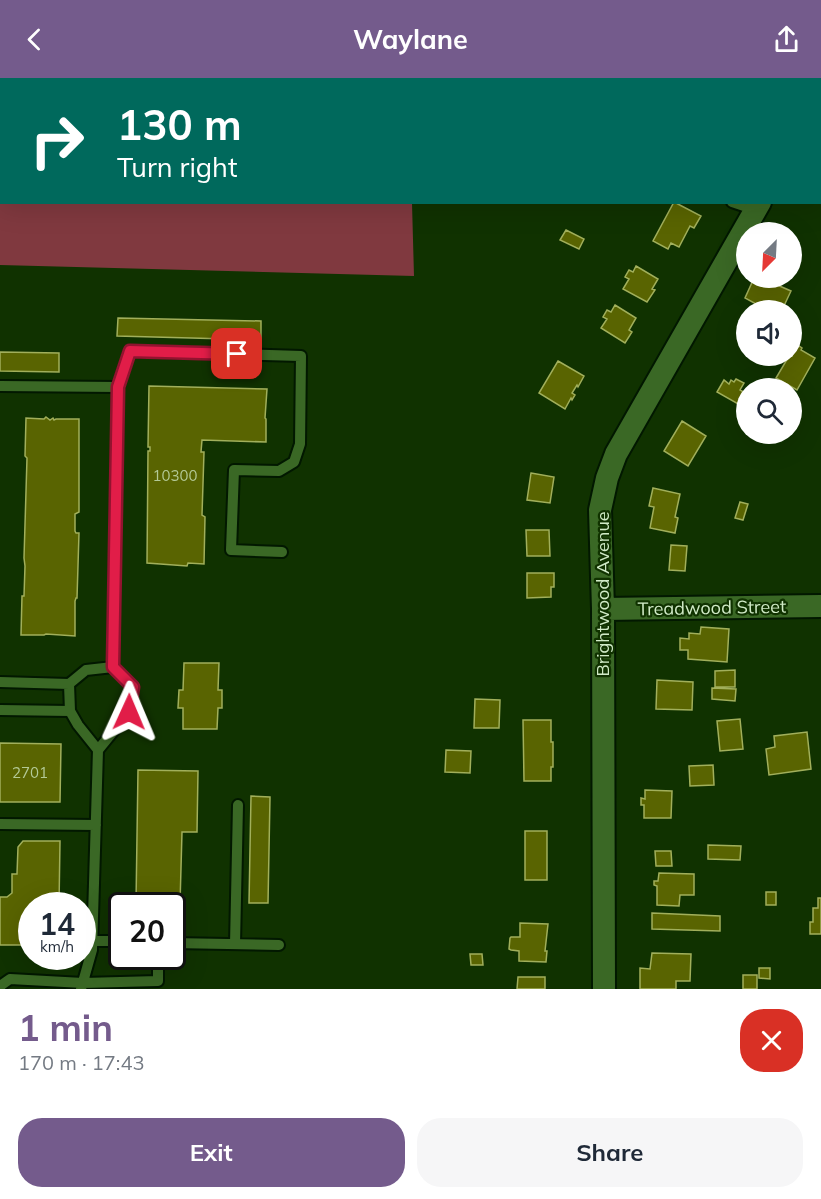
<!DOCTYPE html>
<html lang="en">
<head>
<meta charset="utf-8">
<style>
  :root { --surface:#fff; --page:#f6f6f7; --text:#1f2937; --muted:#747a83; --accent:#745b8c }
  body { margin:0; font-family:Mulish,sans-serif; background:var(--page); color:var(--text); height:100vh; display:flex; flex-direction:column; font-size:22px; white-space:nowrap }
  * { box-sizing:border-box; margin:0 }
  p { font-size:20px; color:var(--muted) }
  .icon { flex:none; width:33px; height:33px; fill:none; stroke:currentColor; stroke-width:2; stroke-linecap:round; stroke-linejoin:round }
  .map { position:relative; height:911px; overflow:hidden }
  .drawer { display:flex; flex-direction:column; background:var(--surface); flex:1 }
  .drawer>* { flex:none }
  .top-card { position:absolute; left:0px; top:0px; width:822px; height:126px; box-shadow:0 6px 24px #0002; background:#00695c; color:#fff; overflow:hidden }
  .needle { width:39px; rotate:204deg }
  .fabs { position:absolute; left:736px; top:144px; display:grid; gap:12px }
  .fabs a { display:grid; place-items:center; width:66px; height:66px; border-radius:50%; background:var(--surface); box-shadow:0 6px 24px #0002; font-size:30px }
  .speed { position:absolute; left:18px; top:814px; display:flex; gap:12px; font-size:30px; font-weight:700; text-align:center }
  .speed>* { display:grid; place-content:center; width:78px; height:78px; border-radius:50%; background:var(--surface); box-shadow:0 6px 24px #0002; line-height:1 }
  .speed small { font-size:15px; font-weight:400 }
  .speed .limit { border:3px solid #111; border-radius:9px; background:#fff; color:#111 }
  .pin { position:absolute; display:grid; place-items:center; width:51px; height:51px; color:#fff; margin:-26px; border-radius:12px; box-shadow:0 3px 9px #0006 }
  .me { position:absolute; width:66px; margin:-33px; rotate:1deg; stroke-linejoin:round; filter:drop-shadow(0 0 4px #0008) }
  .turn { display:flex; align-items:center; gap:21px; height:126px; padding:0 18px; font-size:27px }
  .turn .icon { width:78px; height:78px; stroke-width:2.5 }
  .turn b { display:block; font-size:42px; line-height:51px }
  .round { display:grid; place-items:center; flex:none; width:63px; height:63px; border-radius:24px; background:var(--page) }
  .summary { display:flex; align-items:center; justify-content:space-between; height:102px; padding:0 18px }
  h1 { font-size:36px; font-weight:700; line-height:45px; color:var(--accent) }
  .button { display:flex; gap:12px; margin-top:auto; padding:12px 18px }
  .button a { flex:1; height:69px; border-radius:24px; background:var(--accent); color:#fff; font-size:24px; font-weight:700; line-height:69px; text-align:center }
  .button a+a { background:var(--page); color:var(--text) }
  header { display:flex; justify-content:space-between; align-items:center; height:78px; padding:0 18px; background:var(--accent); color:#fff; font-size:27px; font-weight:700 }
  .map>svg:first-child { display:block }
  .green { fill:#80393f }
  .building { fill:#596401; stroke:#a1af5b; stroke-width:1.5 }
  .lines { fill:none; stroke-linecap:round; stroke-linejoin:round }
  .service-casing { stroke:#021800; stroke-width:14 }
  .minor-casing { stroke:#021800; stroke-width:26 }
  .service { stroke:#3a6825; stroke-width:10 }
  .minor { stroke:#3a6825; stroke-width:22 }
  .route-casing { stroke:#92132f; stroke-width:15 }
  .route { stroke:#e11d48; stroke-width:10 }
  .labels { text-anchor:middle; stroke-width:4.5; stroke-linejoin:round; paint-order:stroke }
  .number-label { font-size:15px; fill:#b3c996 }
  .street-label { font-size:18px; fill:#d1ebc7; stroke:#103200 }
</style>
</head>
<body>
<header><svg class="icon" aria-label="back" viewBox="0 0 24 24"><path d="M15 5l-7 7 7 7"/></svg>Waylane<svg class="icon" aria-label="share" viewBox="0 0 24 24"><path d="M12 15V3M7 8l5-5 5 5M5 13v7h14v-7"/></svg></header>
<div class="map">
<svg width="821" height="911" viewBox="0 0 821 911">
  <rect width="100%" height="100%" fill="#103200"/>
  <path class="green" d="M 0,0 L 407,0 L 407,2 L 2,2 L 2,124 L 412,125 L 414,198 L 0,187 Z"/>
  <path class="building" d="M 674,124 L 701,138 L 694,150 L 690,148 L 679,169 L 671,165 L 668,171 L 653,163 Z
    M 566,152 L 584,161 L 579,171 L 560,162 Z
    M 636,188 L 658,201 L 652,211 L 655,212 L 647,224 L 623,211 L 629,201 L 625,199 L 629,192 L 633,194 Z
    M 754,200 L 761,200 L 791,213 L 782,232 L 767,232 L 745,220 Z
    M 615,227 L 636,240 L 629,252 L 632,254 L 625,265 L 601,250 L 607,241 L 603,239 L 607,232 L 611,234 Z
    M 118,240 L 261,243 L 261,262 L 117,258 Z
    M 795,268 L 797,270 L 799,268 L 802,270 L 801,272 L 815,280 L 797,312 L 776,300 L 789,278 L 792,278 L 792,273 Z
    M 0,274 L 59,275 L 59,294 L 0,293 Z
    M 558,283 L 584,298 L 578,309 L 577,307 L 572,315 L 575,317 L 572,322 L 571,320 L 565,331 L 539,315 Z
    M 736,301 L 744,305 L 740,312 L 747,316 L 747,331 L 717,314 L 724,302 L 729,306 L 731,302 L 734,304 Z
    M 769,302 L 783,308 L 782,310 L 765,310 Z
    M 149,308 L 267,311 L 265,340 L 266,341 L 266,364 L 202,362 L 201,374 L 204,374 L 202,437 L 205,439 L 204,486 L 188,485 L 187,488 L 147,485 L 148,373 L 150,373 L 150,369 L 148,369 Z
    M 46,339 L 50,342 L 53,340 L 54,342 L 56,341 L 79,341 L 79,434 L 75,436 L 75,453 L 76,455 L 79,455 L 77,520 L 76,520 L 75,523 L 75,558 L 46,556 L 44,557 L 21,557 L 22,518 L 24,518 L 25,488 L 24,480 L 27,380 L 25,378 L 26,340 L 44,341 Z
    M 682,343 L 706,358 L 688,388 L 664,373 Z
    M 531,395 L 554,399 L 550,425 L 527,422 Z
    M 653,410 L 680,416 L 675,439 L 678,440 L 675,455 L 650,450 L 654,429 L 649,428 Z
    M 740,424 L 748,426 L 743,442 L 735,440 Z
    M 526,452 L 549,452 L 550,478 L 527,478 Z
    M 671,467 L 687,468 L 685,493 L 669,492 Z
    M 527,495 L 554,495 L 554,509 L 551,509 L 551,519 L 527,520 Z
    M 701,549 L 729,551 L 727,584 L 688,581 L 688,572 L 680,572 L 680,560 L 689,561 L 689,555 L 700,556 Z
    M 184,585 L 219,585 L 218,612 L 222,612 L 222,630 L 218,630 L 217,651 L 183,651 L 183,630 L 178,630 L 179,612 L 183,612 Z
    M 735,592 L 735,609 L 715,609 L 715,593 Z
    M 657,602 L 693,604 L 692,632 L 656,631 Z
    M 712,610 L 736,611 L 735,623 L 712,621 Z
    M 475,621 L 500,622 L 499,650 L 474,650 Z
    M 740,641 L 743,671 L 720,673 L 717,643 Z
    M 523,642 L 551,642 L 551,664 L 553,664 L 553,689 L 551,689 L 551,703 L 524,703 Z
    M 807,654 L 811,691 L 769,697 L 766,671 L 775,669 L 774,658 Z
    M 0,665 L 61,666 L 60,724 L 0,724 Z
    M 446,672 L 471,673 L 470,695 L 445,694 Z
    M 713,687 L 714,707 L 690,708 L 689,688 Z
    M 138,692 L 198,693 L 197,754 L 182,754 L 180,826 L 136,825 Z
    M 645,712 L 672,713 L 671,740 L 644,740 L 644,727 L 641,727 L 641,720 L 645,721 Z
    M 251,718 L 270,719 L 268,825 L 249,825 Z
    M 525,753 L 547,753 L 547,802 L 525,802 Z
    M 23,763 L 60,763 L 59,828 L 32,828 L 32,867 L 0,867 L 0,819 L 7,819 L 12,815 L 12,796 L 17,796 L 18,769 Z
    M 708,767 L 741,768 L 740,782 L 708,781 Z
    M 655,773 L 671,773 L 672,788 L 656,788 Z
    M 659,795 L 694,796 L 694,817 L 680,817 L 679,828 L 657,827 L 657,808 L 654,807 L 654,803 L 658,803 Z
    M 766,814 L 776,814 L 776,827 L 766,827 Z
    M 818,820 L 821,820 L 821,856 L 810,856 L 810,844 L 813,844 L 813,830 L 818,830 Z
    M 652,835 L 720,838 L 720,853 L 652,851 Z
    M 520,845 L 548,846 L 545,873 L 547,873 L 546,884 L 519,883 L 519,873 L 511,872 L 509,871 L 510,860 L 511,859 L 520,859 Z
    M 652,875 L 691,876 L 690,903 L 676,903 L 676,911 L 640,911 L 640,890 L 650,891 Z
    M 470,876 L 482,876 L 483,887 L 471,887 Z
    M 759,890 L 770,890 L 770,901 L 759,900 Z
    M 743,897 L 757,897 L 757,911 L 743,911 Z
    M 518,899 L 545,899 L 545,911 L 517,911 Z"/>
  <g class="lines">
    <g class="service-casing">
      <path id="service" d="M 476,2 L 476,0
        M 732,124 L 756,132
        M 0,308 L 118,309 L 113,589 L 133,609 L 129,634 L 98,672 L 92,872 L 81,911
        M 118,309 L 130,273 L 301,278 L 300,366 L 294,384 L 279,393 L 234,392 L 231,472 L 282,474
        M 0,604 L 69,606 L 86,592 L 113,589
        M 69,606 L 70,633 L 78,647 L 98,672
        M 0,632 L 70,633
        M 0,746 L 96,747
        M 93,863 L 122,863
        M 172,865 L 279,867
        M 235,866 L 238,727
        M 0,911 L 0,908 L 10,901 L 83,905 L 158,903 L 158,879"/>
    </g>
    <g class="minor-casing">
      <path id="minor" d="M 814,2 L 814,0
        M 603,531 L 821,528
        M 604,911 L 603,531 L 600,432 L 607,400 L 616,376 L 760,124"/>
    </g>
    <use href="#service" class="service"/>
    <use href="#minor" class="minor"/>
  </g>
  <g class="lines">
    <g class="route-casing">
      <path id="route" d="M 129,634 L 133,609 L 113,589 L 118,309 L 130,273 L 237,276"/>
    </g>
    <use href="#route" class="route"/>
  </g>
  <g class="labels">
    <g class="number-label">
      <text x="175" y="403">10300</text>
      <text x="30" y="700">2701</text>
    </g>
    <g class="street-label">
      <text transform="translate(603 516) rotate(-90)" y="6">Brightwood Avenue</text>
      <text transform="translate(712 530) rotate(-1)" y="6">Treadwood Street</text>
    </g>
  </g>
</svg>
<div class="fabs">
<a><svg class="needle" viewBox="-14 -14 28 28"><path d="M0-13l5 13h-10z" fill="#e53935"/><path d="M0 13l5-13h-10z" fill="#747a83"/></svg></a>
<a><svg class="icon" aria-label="sound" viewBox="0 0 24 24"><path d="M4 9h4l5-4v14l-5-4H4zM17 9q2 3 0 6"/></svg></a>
<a><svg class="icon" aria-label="search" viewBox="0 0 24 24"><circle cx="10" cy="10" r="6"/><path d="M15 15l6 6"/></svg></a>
</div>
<div class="speed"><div>14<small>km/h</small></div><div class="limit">20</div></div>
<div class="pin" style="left:237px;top:276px;background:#d93025"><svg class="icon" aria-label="arrive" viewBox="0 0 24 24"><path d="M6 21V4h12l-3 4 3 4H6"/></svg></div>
<svg class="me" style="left:129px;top:634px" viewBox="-20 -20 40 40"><path d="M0-17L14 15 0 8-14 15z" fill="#e11d48" stroke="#fff" stroke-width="4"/></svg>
<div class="top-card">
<div class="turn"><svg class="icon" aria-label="right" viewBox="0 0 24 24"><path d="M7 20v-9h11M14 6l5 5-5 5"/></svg><div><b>130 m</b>Turn right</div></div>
</div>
</div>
<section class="drawer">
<div class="summary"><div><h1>1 min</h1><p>170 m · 17:43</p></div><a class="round" style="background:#d93025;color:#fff"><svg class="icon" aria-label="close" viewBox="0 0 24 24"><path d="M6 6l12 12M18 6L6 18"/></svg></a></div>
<div class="button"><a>Exit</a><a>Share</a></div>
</section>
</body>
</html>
